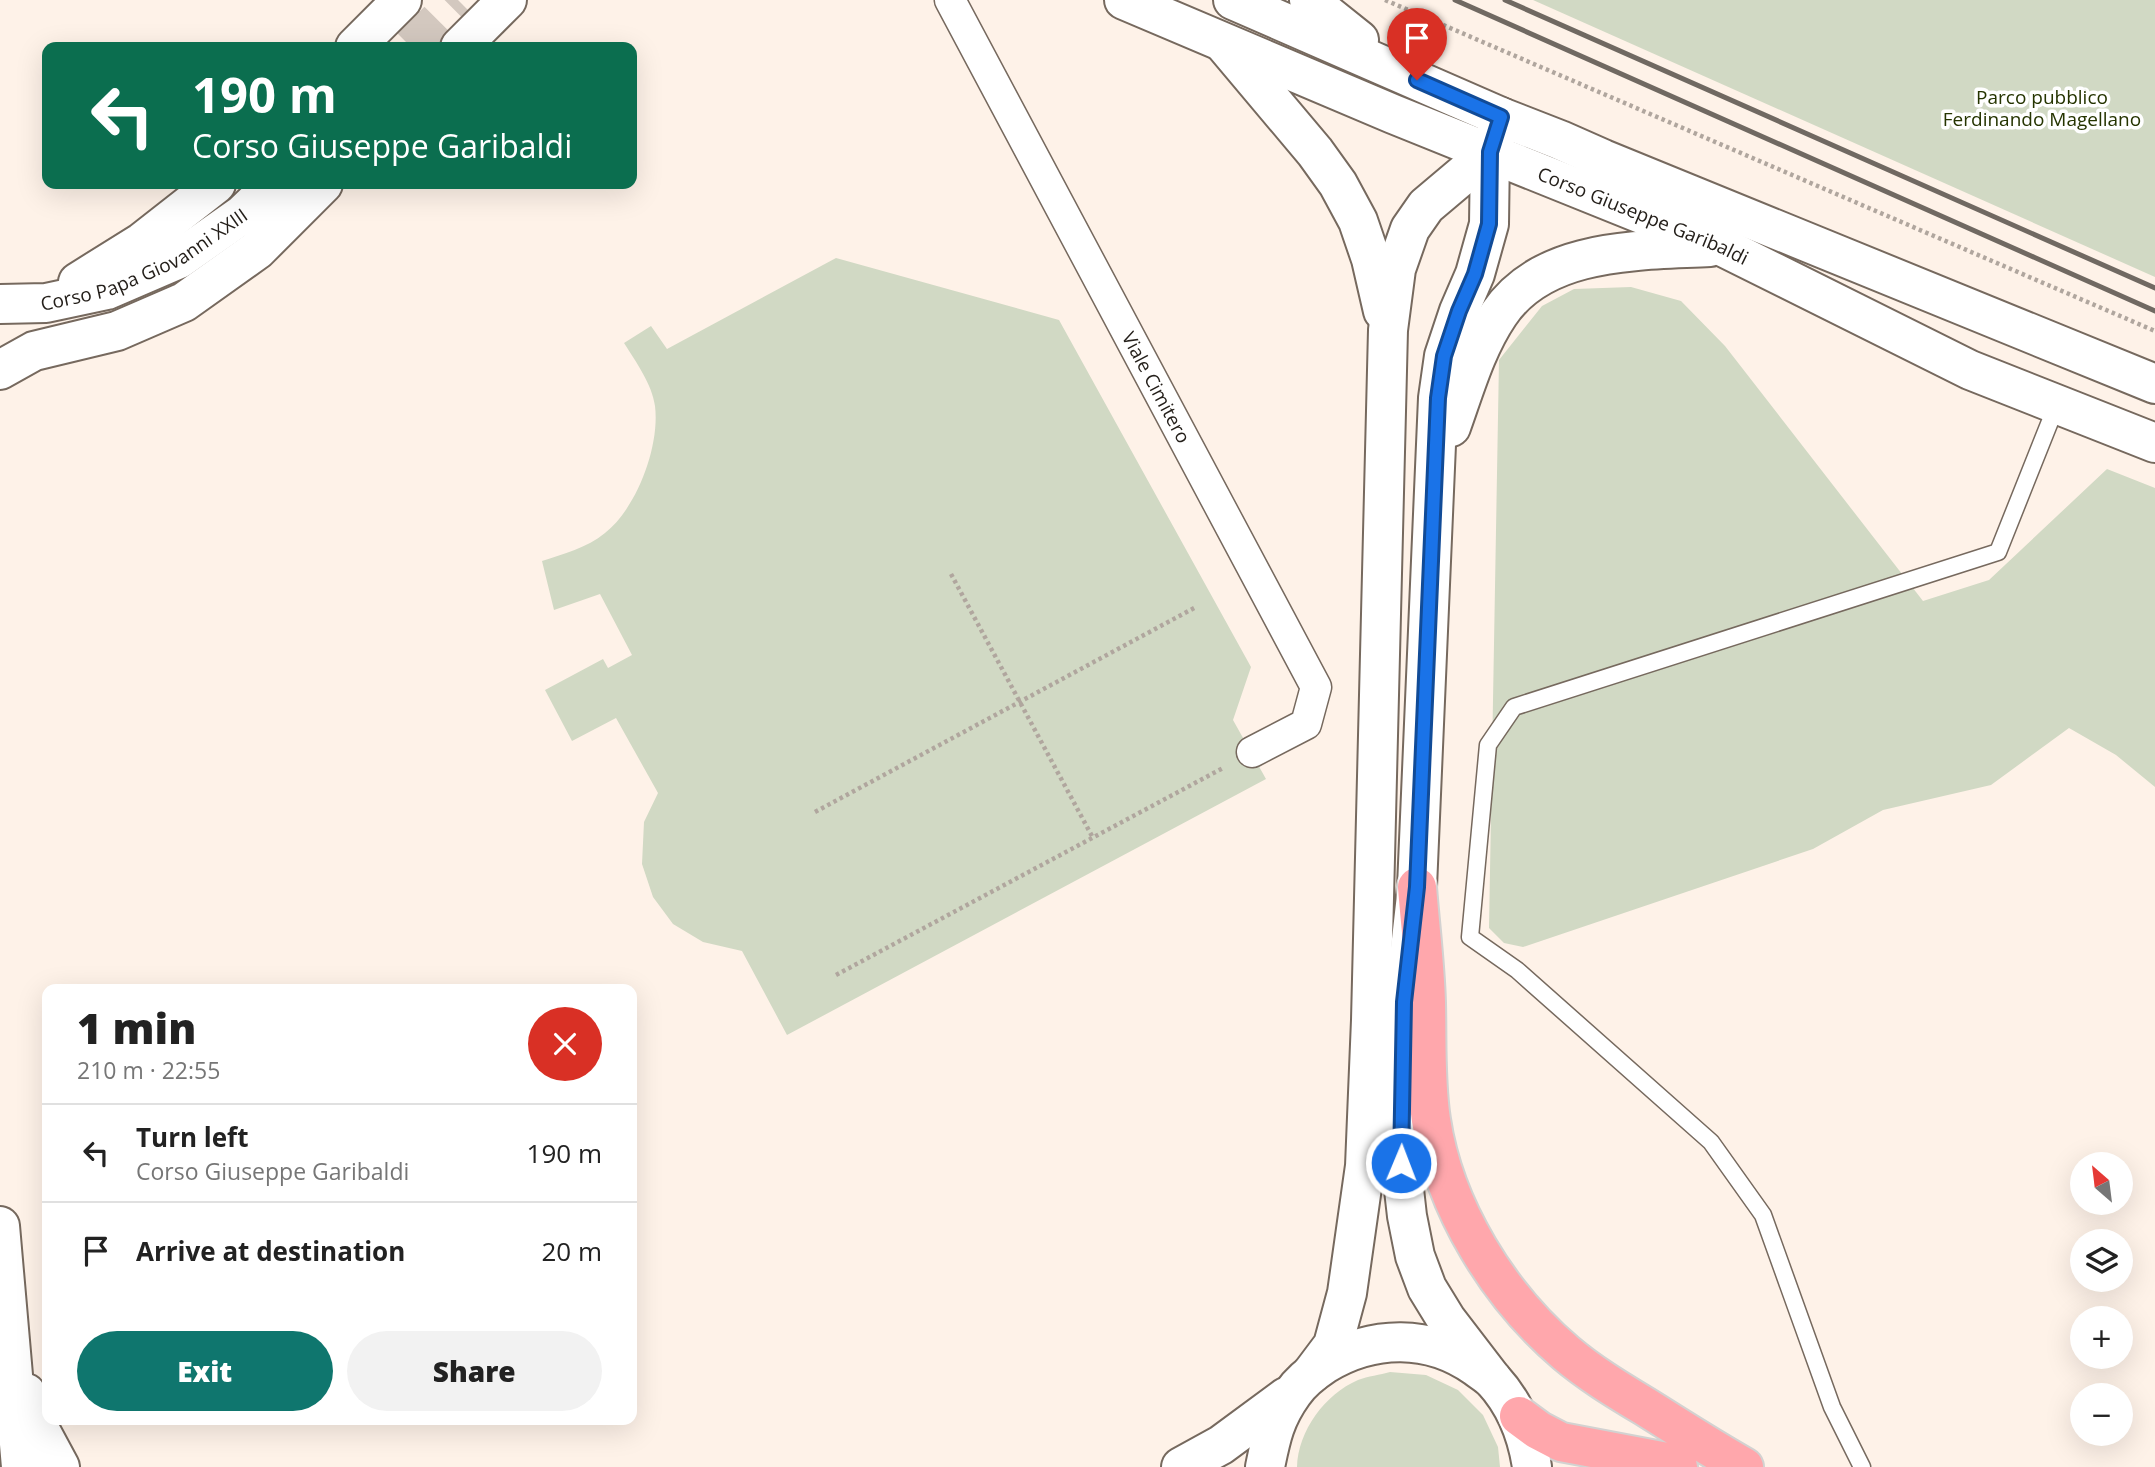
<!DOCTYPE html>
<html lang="en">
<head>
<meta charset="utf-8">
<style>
  :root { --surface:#fff; --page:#f2f2f2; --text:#222; --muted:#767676; --line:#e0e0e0; --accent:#0f766e }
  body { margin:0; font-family:"Open Sans",sans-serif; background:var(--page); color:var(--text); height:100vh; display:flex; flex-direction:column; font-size:26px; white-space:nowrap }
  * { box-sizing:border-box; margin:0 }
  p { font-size:23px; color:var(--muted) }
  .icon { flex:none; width:38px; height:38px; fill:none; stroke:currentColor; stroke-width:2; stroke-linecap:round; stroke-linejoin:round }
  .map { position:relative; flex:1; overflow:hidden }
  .drawer { position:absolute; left:42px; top:984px; width:595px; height:441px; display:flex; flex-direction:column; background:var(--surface); border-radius:14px; box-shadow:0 7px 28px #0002 }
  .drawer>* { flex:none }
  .top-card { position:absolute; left:42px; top:42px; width:595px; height:147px; border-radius:14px; box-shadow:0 7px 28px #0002; background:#0b6e4f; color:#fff; overflow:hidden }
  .needle { width:46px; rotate:332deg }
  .buttons { position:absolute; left:2070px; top:1152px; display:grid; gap:14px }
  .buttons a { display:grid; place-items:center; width:63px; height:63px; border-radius:50%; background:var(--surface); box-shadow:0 7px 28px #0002; font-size:35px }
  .pin { position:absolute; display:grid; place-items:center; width:60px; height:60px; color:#fff; margin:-72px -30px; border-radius:50% 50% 50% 0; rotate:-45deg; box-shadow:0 0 7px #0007 }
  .pin .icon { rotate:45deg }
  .me { position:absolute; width:77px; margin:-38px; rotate:1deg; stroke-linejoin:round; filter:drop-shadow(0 0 5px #0008) }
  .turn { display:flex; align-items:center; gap:24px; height:147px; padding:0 35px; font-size:32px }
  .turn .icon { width:91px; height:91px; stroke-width:2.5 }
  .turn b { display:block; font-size:49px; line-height:60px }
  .round { display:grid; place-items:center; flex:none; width:74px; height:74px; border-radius:37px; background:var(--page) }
  .head { display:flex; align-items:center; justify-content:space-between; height:119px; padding:0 35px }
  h1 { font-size:42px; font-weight:800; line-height:52px }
  .cta { display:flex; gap:14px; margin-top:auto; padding:14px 35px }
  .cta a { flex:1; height:80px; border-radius:42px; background:var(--accent); color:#fff; font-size:28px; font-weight:800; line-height:80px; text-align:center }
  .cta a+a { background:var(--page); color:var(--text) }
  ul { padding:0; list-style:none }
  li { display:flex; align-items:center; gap:21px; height:98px; padding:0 35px; border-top:2px solid var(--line) }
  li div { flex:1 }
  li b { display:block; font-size:26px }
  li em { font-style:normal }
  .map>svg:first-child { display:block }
  .green { fill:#d1d9c4 }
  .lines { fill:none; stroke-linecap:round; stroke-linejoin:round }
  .secondary-tunnel { stroke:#d3c8bf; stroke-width:38; stroke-dasharray:38 19; stroke-linecap:butt }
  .lane-casing { stroke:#76695e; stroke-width:19 }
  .street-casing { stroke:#76695e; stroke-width:33 }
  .secondary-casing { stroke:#76695e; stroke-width:42 }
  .highway-casing { stroke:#d3d2d1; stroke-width:42 }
  .path { stroke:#b0a69e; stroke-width:4.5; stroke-dasharray:3.5 3.5; stroke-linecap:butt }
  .lane { stroke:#fff; stroke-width:16 }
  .street { stroke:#fff; stroke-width:30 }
  .secondary { stroke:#fff; stroke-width:38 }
  .highway { stroke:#ffa7ac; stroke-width:38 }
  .rail { stroke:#706962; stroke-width:5 }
  .route-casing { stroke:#114b97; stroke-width:18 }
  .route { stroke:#1a73e8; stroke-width:12 }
  .labels { text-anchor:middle; stroke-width:7; stroke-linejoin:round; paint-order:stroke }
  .park-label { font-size:19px; fill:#253400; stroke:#fff }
  .street-label { font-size:19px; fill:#25201b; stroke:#fff }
</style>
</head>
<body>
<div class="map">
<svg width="2155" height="1467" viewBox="0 0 2155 1467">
  <rect width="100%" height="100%" fill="#fef2e8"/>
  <path class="green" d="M 1533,0 L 2155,0 L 2155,277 Z
    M 836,258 L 1059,320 L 1251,667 L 1233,720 L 1266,779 L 787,1035 L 742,951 L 703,942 L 673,924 L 653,897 L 642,864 L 644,822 L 658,793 L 616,718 L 572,741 L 545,690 L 603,659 L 608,668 L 632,655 L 600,594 L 554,610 L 542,561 C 563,554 587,548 605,533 C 637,508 660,446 655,406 C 652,384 636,362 624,343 L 651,326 L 667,349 Z
    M 1631,287 L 1681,301 L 1725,346 L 1923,601 L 1989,580 L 2107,469 L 2155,488 L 2155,787 L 2116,755 L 2069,728 L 1991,785 L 1883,810 L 1813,849 L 1523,947 L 1504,943 L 1489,928 L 1499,360 L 1542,306 L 1574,289 Z
    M 1390,1372 L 1426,1375 L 1458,1390 L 1483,1415 L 1498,1447 L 1500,1467 L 1297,1467 C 1298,1431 1325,1394 1358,1380 C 1368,1376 1380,1375 1390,1372 Z"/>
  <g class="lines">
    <path class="secondary-tunnel" d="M 411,47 L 458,0"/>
    <g class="lane-casing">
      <path id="lane" d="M 1862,1467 L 1832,1407 L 1763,1215 L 1711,1142 L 1517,970 L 1470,937 L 1488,745 L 1514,707 L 1998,552 L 2057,404"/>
    </g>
    <g class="street-casing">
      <g id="street">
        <path id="s1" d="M 950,0 L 1316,687 L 1306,724 L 1252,752"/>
      </g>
    </g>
    <g class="secondary-casing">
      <g id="secondary">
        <path id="s2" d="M 1124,0 L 1393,114 L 1721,246 L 1970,370 L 2155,443"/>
        <path d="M 1233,0 L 1501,117 L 1560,140 L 1603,159 L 2155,384"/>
        <path d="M 1309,0 L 1359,40"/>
        <path d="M 1225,45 L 1315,152 L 1338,184 L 1358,221 L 1371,259 L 1383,311"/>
        <path d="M 355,47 L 402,0"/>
        <path d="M 460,47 L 507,0"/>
        <path d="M 78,282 L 142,242 L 216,184"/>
        <path id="s3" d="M 0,304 L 46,303 L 107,290 L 179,259 L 243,214 L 274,184"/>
        <path d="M 0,370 L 34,351 L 117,331 L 184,302 L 257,250 L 323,184"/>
        <path d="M 1451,427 C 1465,388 1476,348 1499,314 C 1544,247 1640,251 1710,247"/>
        <path d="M 0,1226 L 21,1467"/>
        <path d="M 1312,1373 L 1333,1345 L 1347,1293 L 1365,1166 L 1371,1020 L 1388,330 L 1396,269 L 1410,229 L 1426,206 L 1490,152"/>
        <path d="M 1492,1379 L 1446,1319 L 1427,1288 L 1415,1256 L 1407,1216 L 1401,1163 L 1404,1002 L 1417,887 L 1438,398 L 1444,356 L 1459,311 L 1475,274 L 1489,224 L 1490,152 L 1501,117"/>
        <path d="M 26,1393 L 32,1415 L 60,1467"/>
        <path d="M 1181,1467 L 1221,1445 L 1286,1397"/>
        <path d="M 1265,1467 C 1271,1437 1275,1418 1293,1393 C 1301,1381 1313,1372 1325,1364 C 1373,1335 1429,1334 1476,1367 C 1481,1371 1488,1375 1493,1380 C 1516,1405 1527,1434 1532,1467"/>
      </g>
    </g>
    <g class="highway-casing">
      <path id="highway" d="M 1417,887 C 1420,926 1425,965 1426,1003 C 1427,1042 1425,1081 1431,1120 C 1444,1208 1499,1296 1566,1353 C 1592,1375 1621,1392 1649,1409 C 1681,1429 1712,1449 1744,1467
        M 1519,1416 L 1538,1430 L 1561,1442 L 1661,1461 L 1678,1467"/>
    </g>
    <path class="path" d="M 1385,0 L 2155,331
      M 951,574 L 1093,838
      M 815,812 L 1196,607
      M 836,975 L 1223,768"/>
    <use href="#lane" class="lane"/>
    <use href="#street" class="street"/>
    <use href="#secondary" class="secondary"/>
    <use href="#highway" class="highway"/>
    <path class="rail" d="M 1455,0 L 2155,311
      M 1505,0 L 2155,288"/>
  </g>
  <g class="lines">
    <g class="route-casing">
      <path id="route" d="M 1401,1163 L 1404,1002 L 1417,887 L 1438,398 L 1444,356 L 1459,311 L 1475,274 L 1489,224 L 1490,152 L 1501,117 L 1417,80"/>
    </g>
    <use href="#route" class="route"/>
  </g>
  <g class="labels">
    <g class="park-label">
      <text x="2042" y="104">Parco pubblico<tspan x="2042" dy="22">Ferdinando Magellano</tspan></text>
    </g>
    <g class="street-label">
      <text dy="7" stroke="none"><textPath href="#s2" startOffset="562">Corso Giuseppe Garibaldi</textPath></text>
      <text dy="7" stroke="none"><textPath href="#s3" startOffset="154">Corso Papa Giovanni XXIII</textPath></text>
      <text dy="7" stroke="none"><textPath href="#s1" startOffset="439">Viale Cimitero</textPath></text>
    </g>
  </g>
</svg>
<div class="buttons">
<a><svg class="needle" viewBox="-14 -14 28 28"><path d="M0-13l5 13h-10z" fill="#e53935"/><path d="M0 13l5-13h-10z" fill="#767676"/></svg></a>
<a><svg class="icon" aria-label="layers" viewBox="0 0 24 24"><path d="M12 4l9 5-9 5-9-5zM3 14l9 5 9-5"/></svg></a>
<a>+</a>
<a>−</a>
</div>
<div class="pin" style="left:1417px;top:80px;background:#d93025"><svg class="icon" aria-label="arrive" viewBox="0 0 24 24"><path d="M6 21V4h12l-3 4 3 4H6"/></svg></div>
<svg class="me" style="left:1401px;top:1163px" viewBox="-20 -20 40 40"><circle r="17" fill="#1a73e8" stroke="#fff" stroke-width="3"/><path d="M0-11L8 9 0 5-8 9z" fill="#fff"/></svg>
<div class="top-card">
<div class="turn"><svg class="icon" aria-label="left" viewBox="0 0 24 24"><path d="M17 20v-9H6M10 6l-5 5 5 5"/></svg><div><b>190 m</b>Corso Giuseppe Garibaldi</div></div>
</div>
<section class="drawer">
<div class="head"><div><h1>1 min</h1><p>210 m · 22:55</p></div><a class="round" style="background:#d93025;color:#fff"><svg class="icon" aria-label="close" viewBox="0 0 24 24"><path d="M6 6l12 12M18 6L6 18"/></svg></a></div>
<ul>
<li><svg class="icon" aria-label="left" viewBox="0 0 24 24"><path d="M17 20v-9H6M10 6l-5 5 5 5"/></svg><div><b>Turn left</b><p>Corso Giuseppe Garibaldi</p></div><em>190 m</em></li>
<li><svg class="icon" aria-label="arrive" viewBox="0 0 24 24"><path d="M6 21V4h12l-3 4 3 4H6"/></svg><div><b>Arrive at destination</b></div><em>20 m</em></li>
</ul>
<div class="cta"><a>Exit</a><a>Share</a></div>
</section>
</div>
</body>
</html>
